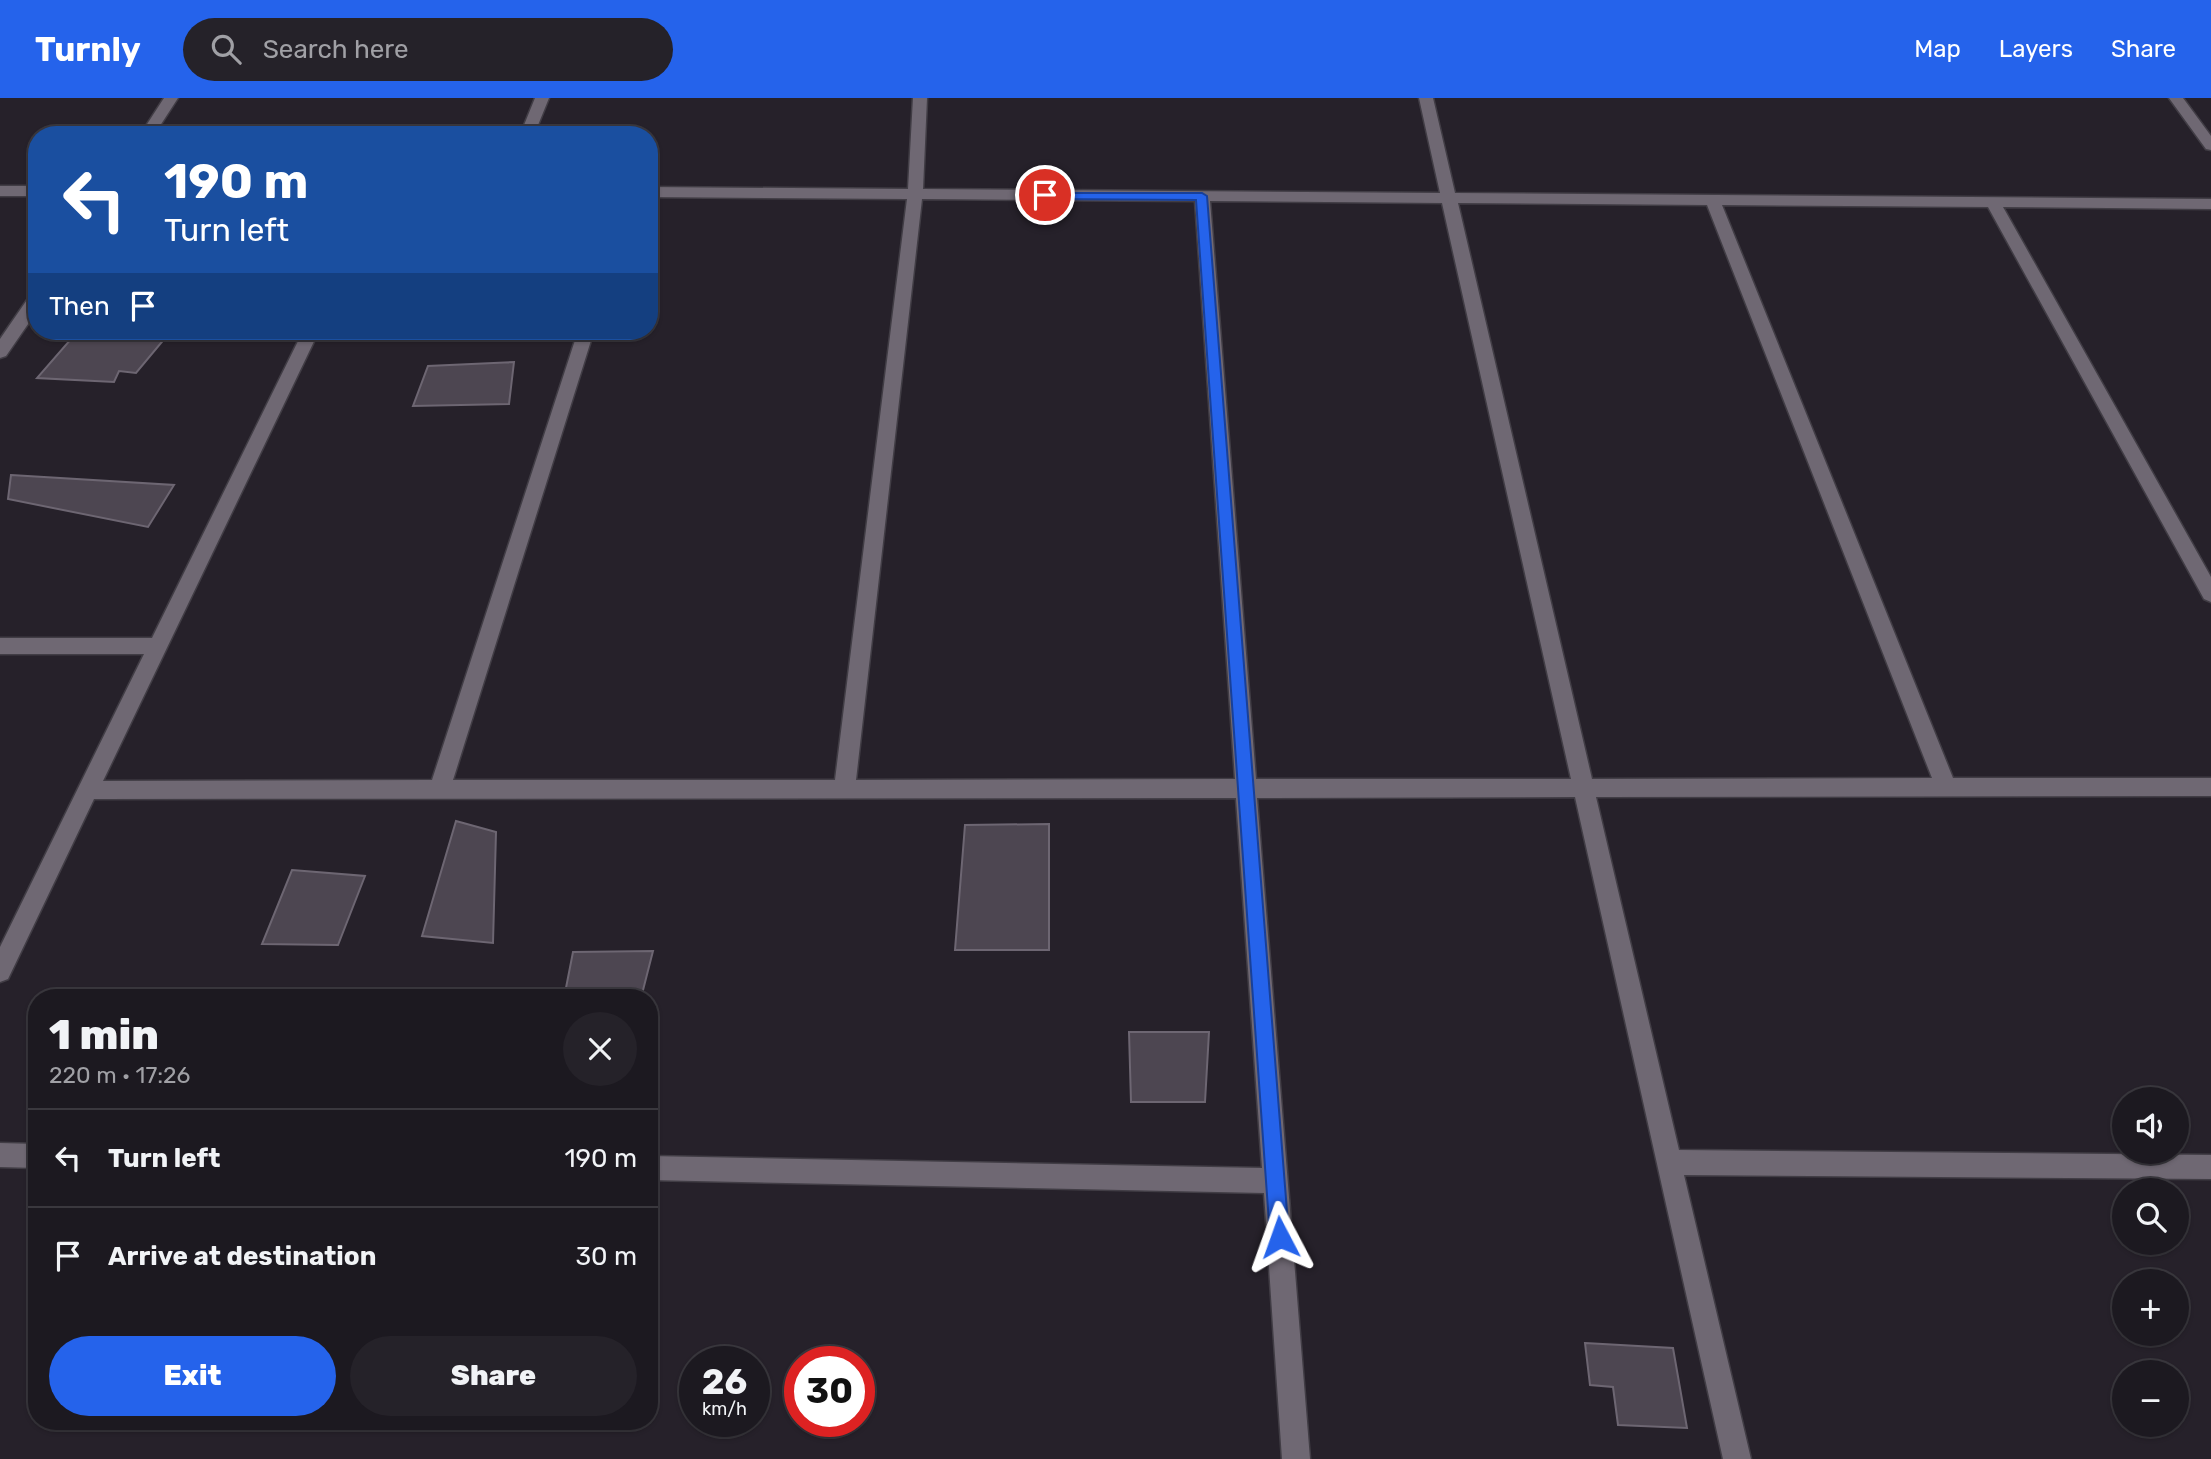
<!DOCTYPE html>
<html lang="en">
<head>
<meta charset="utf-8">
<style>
  :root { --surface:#1c1920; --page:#252229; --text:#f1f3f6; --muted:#a0a0a5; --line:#3a383e; --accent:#2563eb }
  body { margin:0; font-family:Rubik,sans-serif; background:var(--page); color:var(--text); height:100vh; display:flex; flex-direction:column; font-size:26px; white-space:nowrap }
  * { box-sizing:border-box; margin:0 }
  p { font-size:23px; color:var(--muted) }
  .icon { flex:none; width:38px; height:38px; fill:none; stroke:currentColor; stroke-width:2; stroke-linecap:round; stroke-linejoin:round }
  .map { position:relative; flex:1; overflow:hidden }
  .details { position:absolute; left:28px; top:891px; width:630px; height:441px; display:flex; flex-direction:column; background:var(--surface); border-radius:28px; box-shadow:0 2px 5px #0004,0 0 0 2px var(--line) }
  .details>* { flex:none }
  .hud { position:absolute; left:28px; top:28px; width:630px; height:214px; border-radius:28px; box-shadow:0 2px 5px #0004,0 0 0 2px var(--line); background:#1a4fa0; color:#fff; overflow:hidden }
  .buttons { position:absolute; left:2112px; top:989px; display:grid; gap:14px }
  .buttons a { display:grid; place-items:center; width:77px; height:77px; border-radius:50%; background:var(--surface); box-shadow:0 2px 5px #0004,0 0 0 2px var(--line); font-size:35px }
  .speed { position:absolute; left:679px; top:1248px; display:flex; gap:14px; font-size:35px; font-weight:700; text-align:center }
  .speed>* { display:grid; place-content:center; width:91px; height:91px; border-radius:50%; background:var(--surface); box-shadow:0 2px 5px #0004,0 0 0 2px var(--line); line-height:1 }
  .speed small { font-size:18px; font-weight:400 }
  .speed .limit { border:10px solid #d22; background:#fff; color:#111 }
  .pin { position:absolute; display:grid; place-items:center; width:60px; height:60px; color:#fff; margin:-30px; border:4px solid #fff; border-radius:50%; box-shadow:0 2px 7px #0007 }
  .me { position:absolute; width:77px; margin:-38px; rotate:356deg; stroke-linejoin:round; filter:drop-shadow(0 0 5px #0008) }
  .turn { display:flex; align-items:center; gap:24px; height:147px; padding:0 21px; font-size:32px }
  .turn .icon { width:91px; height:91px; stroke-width:2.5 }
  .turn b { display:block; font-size:49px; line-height:60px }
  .then { display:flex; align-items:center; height:66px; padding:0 21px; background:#0003; gap:14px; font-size:26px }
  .round { display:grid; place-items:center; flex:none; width:74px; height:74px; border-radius:37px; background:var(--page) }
  .overview { display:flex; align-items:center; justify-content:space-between; height:119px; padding:0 21px }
  h1 { font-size:42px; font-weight:800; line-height:52px }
  .primary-button { display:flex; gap:14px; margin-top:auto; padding:14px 21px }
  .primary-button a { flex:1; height:80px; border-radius:42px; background:var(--accent); color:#fff; font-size:28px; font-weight:800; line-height:80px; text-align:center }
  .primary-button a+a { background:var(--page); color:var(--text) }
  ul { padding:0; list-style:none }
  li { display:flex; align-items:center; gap:21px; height:98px; padding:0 21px; border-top:2px solid var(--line) }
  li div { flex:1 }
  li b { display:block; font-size:26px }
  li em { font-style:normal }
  header { display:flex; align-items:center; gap:42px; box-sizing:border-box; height:98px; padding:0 35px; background:var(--accent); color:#fff }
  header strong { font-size:33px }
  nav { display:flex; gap:38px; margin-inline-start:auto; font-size:24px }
  .search { width:490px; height:63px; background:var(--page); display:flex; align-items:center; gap:18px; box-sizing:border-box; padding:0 24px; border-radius:38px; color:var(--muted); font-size:26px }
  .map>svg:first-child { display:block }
  .building { fill:#4d4651; stroke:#6d6672; stroke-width:2 }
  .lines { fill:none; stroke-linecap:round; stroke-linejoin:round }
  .minor-casing { stroke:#413d45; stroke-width:3 }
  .minor { fill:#6f6873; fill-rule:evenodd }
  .route { fill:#2563eb; stroke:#184099; stroke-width:2 }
</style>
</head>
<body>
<header>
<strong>Turnly</strong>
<div class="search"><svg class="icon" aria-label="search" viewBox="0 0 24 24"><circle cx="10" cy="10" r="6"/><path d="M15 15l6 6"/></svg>Search here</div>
<nav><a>Map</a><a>Layers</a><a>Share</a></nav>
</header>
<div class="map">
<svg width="2211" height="1361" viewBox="0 0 2211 1361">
  <rect width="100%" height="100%" fill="#26212a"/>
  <path class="building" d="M 78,233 L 171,233 L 136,275 L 119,273 L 114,284 L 37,280 Z
    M 514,264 L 509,306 L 413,308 L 428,268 Z
    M 11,377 L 174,387 L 148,429 L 8,401 Z
    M 456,723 L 496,734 L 493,845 L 422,838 Z
    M 1049,726 L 1049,852 L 955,852 L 965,727 Z
    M 292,772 L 365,778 L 338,847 L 262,846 Z
    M 653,853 L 641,900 L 564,900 L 573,854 Z
    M 1129,934 L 1209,934 L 1205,1004 L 1131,1004 Z
    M 1585,1245 L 1673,1250 L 1687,1330 L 1618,1327 L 1613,1289 L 1590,1287 Z"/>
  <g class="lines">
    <g class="minor-casing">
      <path id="minor" d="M 164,0 L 178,0 L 154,37 L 140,37 Z
        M 535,0 L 549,0 L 534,37 L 520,37 Z
        M 913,0 L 927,0 L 923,91 L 1440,95 L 1419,0 L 1433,0 L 1455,95 L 2211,101 L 2211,111 L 2003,109 L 2211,479 L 2211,504 L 2204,501 L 1988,109 L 1722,107 L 1953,680 L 2211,680 L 2211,698 L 1596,699 L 1679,1052 L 2211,1057 L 2211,1081 L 1684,1077 L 1751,1361 L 1723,1361 L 1575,699 L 1257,700 L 1310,1361 L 1282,1361 L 1264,1095 L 649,1082 L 649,1058 L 1262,1070 L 1236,700 L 94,701 L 8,881 L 0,884 L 0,849 L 144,556 L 0,556 L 0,540 L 152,540 L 303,233 L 319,233 L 103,683 L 432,682 L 578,233 L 594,233 L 453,682 L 835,682 L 907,101 L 649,99 L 649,89 L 908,91 ZM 922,101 L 1195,103 L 1235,681 L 856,682 ZM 1210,103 L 1442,105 L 1571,681 L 1256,681 ZM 1458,105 L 1707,107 L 1932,680 L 1592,681 Z
        M 2169,0 L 2183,0 L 2211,38 L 2211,52 L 2206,51 Z
        M 0,88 L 37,88 L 37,98 L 0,98 Z
        M 37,195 L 37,213 L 6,258 L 0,260 L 0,241 L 31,196 Z
        M 0,1045 L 37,1046 L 37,1070 L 0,1069 Z"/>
    </g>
    <use href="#minor" class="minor"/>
  </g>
  <path class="route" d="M 1041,95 L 1202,95 L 1207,98 L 1289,1139 L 1287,1146 L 1280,1148 L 1273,1146 L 1270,1139 L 1196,102 L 1045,101 L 1041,100 Z"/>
</svg>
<div class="buttons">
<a><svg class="icon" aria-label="sound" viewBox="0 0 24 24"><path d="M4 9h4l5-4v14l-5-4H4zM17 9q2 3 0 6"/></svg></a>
<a><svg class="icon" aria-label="search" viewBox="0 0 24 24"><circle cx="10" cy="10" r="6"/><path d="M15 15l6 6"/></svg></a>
<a>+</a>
<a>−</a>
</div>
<div class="speed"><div>26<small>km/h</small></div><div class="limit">30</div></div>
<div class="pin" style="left:1045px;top:97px;background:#d93025"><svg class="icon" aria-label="arrive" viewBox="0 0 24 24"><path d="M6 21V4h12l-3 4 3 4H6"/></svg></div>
<svg class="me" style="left:1280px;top:1139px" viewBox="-20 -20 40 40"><path d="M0-17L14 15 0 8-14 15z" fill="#2563eb" stroke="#fff" stroke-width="4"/></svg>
<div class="hud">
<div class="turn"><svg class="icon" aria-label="left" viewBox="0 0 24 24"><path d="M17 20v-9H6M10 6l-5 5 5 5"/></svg><div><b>190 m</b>Turn left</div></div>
<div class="then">Then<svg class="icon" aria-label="arrive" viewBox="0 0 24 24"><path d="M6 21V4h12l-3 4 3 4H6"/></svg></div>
</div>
<section class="details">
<div class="overview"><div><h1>1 min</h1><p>220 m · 17:26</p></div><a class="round"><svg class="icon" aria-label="close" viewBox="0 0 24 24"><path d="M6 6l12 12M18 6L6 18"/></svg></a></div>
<ul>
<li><svg class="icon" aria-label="left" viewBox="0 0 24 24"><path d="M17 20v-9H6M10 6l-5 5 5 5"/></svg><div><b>Turn left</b></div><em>190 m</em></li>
<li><svg class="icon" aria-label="arrive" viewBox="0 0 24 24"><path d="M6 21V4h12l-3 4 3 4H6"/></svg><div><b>Arrive at destination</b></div><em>30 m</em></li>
</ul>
<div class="primary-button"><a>Exit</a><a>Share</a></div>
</section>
</div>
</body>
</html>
